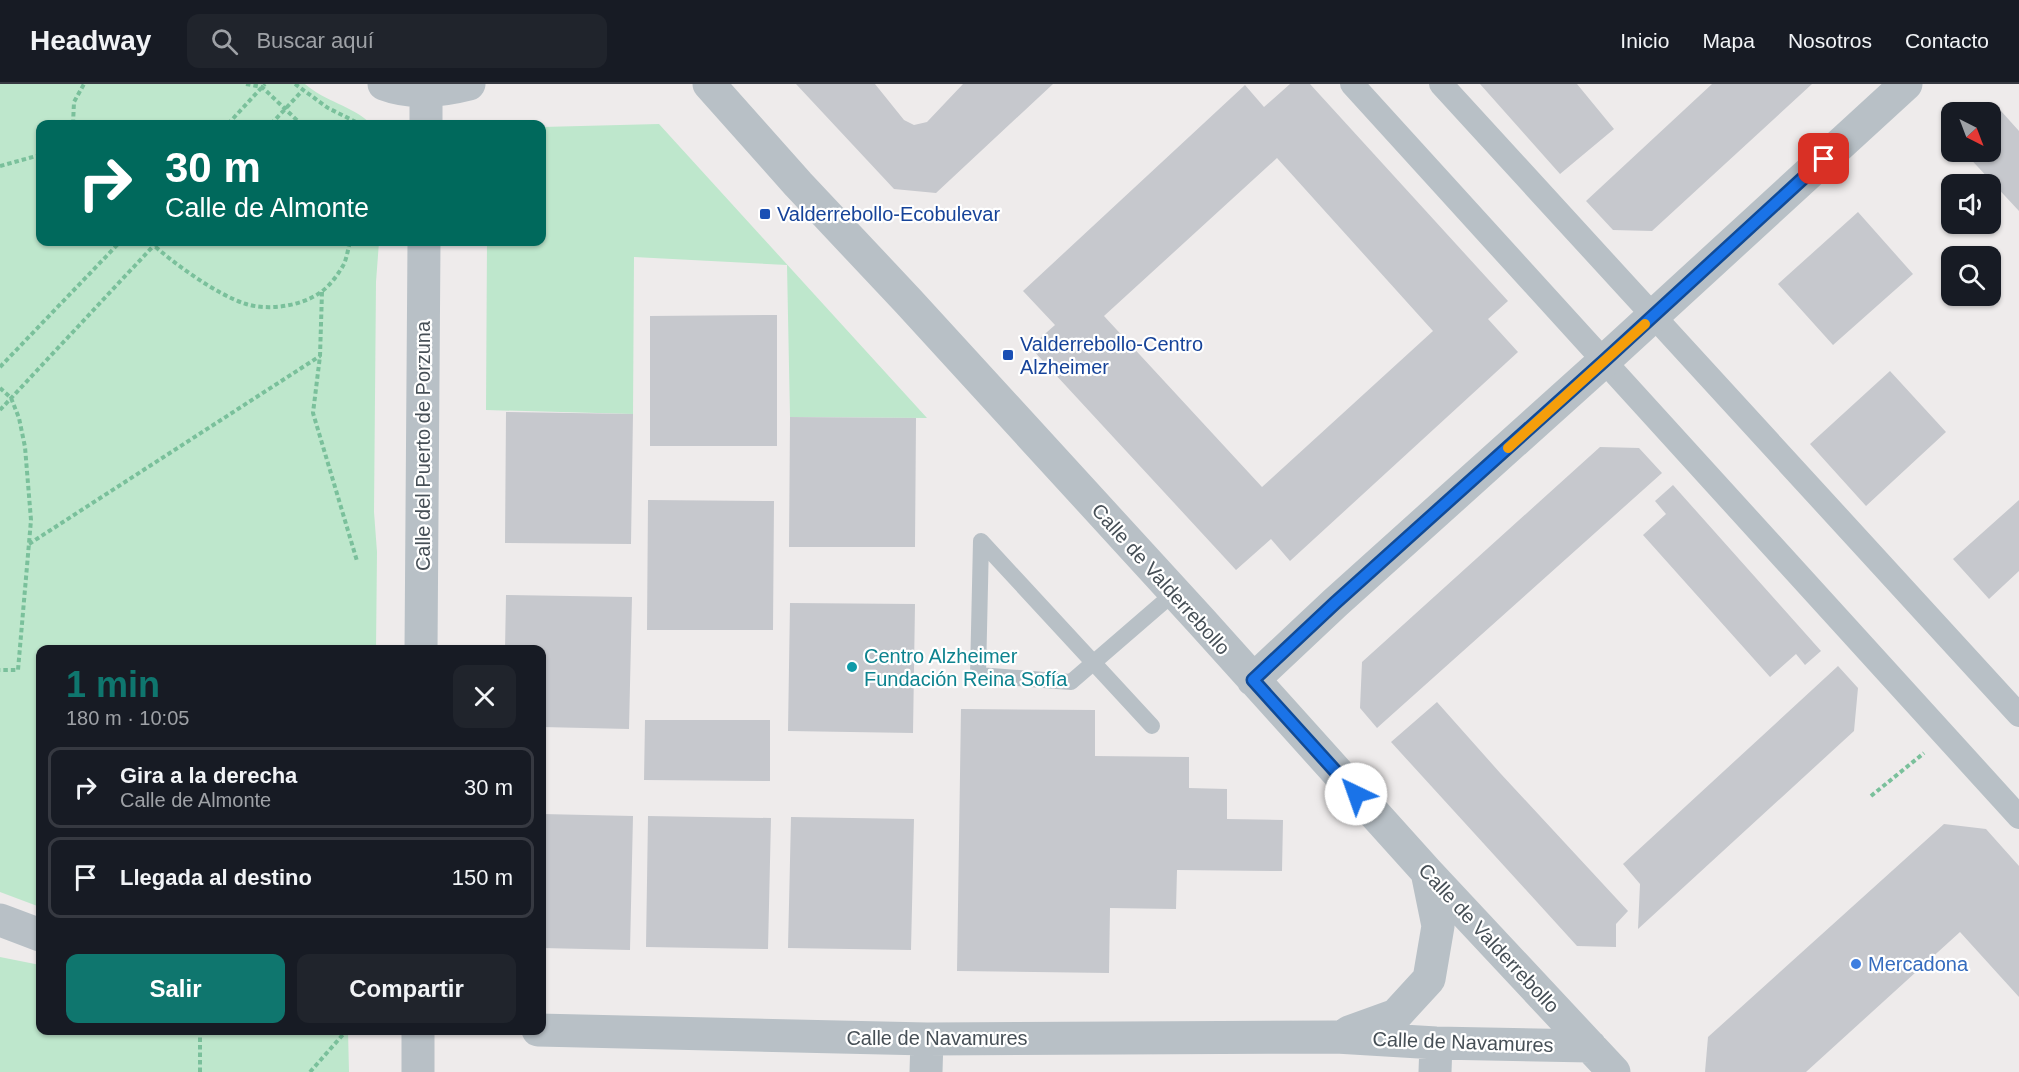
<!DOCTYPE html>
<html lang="es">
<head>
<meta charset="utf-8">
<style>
  :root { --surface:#171b24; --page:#20242c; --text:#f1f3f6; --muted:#9ea1a6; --line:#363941; --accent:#0f766e }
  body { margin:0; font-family:Helvetica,sans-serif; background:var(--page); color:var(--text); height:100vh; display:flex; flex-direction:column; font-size:22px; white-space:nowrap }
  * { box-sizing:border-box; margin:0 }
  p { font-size:20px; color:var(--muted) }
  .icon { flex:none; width:33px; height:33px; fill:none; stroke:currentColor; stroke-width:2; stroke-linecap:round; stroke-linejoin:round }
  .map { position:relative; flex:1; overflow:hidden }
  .drawer { position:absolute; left:36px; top:561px; width:510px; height:390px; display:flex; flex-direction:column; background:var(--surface); border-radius:12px; box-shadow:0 2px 4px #0004 }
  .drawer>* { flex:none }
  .hud { position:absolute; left:36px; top:36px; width:510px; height:126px; border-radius:12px; box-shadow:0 2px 4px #0004; background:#00695c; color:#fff; overflow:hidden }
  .needle { width:39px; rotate:138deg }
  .buttons { position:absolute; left:1941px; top:18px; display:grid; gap:12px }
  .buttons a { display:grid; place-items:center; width:60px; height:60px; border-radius:12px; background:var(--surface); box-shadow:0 2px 4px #0004; font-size:30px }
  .pin { position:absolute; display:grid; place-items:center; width:51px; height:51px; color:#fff; margin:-26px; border-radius:12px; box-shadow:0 3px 9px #0006 }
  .me { position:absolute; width:66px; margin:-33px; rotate:318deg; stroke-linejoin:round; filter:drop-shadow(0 0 4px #0008) }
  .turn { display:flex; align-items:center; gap:21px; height:126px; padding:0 30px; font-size:27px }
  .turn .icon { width:78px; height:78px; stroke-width:2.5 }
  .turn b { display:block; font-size:42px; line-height:51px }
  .round { display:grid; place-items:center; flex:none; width:63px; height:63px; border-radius:12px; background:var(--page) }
  .summary { display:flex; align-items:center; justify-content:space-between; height:102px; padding:0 30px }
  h1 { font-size:36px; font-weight:600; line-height:45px; color:var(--accent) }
  .button { display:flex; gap:12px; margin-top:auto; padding:12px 30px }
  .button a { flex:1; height:69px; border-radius:12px; background:var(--accent); color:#fff; font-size:24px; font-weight:600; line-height:69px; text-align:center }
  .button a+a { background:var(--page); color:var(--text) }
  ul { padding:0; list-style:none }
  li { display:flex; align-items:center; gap:18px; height:81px; margin:0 12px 9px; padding:0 18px; border:3px solid var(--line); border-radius:12px }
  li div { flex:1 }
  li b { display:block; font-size:22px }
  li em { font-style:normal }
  header { display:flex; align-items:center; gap:36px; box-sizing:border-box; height:84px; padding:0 30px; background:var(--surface); border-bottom:2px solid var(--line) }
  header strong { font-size:28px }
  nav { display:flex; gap:33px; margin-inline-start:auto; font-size:21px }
  .search { width:420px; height:54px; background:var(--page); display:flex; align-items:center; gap:15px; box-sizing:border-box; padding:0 21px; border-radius:12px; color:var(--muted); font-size:22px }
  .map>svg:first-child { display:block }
  .green { fill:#bee7cc }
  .building { fill:#c6c8cd; fill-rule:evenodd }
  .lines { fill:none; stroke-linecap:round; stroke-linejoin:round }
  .path { stroke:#7ac09b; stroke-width:4; stroke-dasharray:4.5 3; stroke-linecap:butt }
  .service { stroke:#b8c0c6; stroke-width:16 }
  .pedestrian { stroke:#b8c0c6; stroke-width:24 }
  .minor { stroke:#b8c0c6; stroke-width:33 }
  .route-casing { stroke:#114b97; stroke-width:15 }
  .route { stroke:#1a73e8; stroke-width:10 }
  .slow { stroke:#f59e0b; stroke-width:10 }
  .transit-dot { fill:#1a4fb4; stroke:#fff; stroke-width:2 }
  .culture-dot { fill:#0f9aa8; stroke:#fff; stroke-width:2 }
  .shop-dot { fill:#3f7fe0; stroke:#fff; stroke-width:2 }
  .labels { text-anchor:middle; stroke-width:4.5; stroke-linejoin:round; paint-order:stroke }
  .transit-label { font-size:20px; fill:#164399; stroke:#fff; text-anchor:start }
  .street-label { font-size:20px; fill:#464f56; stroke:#fff }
  .culture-label { font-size:20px; fill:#0d838f; stroke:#fff; text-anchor:start }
  .shop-label { font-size:20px; fill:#366cbe; stroke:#fff; text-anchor:start }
</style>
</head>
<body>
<header>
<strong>Headway</strong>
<div class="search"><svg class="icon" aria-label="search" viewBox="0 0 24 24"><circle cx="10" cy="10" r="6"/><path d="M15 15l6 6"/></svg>Buscar aquí</div>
<nav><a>Inicio</a><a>Mapa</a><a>Nosotros</a><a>Contacto</a></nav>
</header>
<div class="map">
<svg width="2019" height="988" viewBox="0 0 2019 988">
  <rect width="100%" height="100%" fill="#eeebeb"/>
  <path class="green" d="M 0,0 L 305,0 C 324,17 353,22 371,40 L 40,40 L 40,158 L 379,158 L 376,198 L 374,428 L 377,468 L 376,565 L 40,566 L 40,823 L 0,808 Z
    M 659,40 L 927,334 L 790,333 L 787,181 L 634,173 L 633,330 L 486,326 L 487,158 L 542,158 L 542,43 Z
    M 0,873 L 40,881 L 40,946 L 348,947 L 349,988 L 0,988 Z"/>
  <path class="building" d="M 796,0 L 875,0 L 904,36 L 914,41 L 927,38 L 963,0 L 1053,0 L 936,109 L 894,105 Z
    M 1290,0 L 1310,0 L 1508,217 L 1488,235 L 1518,268 L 1290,477 L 1271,455 L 1236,486 L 1030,263 L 1055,241 L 1023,207 L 1245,1 L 1264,23 ZM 1277,74 L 1433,247 L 1262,403 L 1104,232 Z
    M 1480,0 L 1577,0 L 1614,45 L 1560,90 Z
    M 1712,0 L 1812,0 L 1652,147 L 1613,146 L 1586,117 Z
    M 2001,27 L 2019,47 L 2019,127 L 1964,68 L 1990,68 L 1990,37 Z
    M 1858,128 L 1913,190 L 1833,261 L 1778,200 Z
    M 777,231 L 777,362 L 650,362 L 650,232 Z
    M 1890,287 L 1946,348 L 1866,422 L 1810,360 Z
    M 506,328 L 633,330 L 631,460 L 505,459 Z
    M 790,333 L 916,334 L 915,463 L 789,463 Z
    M 1600,363 L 1639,364 L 1662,389 L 1377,644 L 1360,624 L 1362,578 Z
    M 1673,401 L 1821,567 L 1805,581 L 1796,570 L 1770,593 L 1643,451 L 1666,430 L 1655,417 Z
    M 648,416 L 774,417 L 773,546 L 647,546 Z
    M 2019,416 L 2019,487 L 1989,515 L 1953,475 Z
    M 506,511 L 632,513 L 629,645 L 542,643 L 542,566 L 505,566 Z
    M 790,519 L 915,520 L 913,649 L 788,647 Z
    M 1838,582 L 1858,604 L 1854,647 L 1638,845 L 1640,800 L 1623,780 Z
    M 1437,618 L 1501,690 L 1628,827 L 1616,840 L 1616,863 L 1577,862 L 1391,658 Z
    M 961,625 L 1095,626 L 1095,672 L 1189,673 L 1189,704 L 1227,705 L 1227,735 L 1283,736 L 1282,787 L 1177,786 L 1176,825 L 1110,824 L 1109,889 L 957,887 Z
    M 645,636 L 770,636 L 770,697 L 644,696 Z
    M 542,730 L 633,732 L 630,866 L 542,864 Z
    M 648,732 L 771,734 L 768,865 L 646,863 Z
    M 791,733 L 914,735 L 911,866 L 788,864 Z
    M 1944,740 L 1986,745 L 2019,782 L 2019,913 L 1960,848 L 1806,988 L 1705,988 L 1708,953 Z"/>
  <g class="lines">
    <path class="path" d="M 246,0 L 262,3 L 301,40
      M 295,0 L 328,24 L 360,40
      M 73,40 L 74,18 L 84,0
      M 228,40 L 265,0
      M 271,40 L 303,6
      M 0,82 L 40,71
      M 150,158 C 173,179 217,211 246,220 C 269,227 302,222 321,208 C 330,202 339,189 344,180 C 347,173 348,165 350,158
      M 322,208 L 320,272 L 313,329 L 357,477
      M 0,283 L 120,158
      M 0,304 L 11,314 L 19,334 L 25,363 L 31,436 L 18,586 L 0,586
      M 0,326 L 157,158
      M 29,460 L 320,272
      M 1871,712 L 1924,669
      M 200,946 L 200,988
      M 310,988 L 347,946"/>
    <path class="service" d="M 981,457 L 978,591 L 1071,598 L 1174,509
      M 981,457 L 1152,642"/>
    <path class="pedestrian" d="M 1352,0 L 2019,733
      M 1441,0 L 2019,631"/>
    <path class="minor" d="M 384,0 C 410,10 442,7 469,0
      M 709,0 L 798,100 L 908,217 L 1201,537 L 1427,788 L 1614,988
      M 426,40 L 426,6
      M 421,566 L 424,158
      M 1253,596 L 1335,519 L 1604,277 L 1906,0
      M 0,836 L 40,851
      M 538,946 L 927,955 L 1336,953 L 1436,959 L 1590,962
      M 1349,948 L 1396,931 L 1429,895 L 1438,842 L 1427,788
      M 418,988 L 418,946
      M 926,988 L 927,955
      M 1435,988 L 1436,959"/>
  </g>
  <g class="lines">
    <g class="route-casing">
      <path id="route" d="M 1356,710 L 1253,596 L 1335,519 L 1604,277 L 1824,75"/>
    </g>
    <use href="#route" class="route"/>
    <path class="slow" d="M 1508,364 L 1645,240"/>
  </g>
  <g class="transit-dot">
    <rect x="759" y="124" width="12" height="12" rx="3"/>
    <rect x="1002" y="265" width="12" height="12" rx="3"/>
  </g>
  <circle class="culture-dot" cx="852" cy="583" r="6"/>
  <circle class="shop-dot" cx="1856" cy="880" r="6"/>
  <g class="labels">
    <g class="transit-label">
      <text x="777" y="137">Valderrebollo-Ecobulevar</text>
      <text x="1020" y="267">Valderrebollo-Centro<tspan x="1020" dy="23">Alzheimer</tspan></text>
    </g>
    <g class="street-label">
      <text transform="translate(423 362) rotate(-90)" y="7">Calle del Puerto de Porzuna</text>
      <text transform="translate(1161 495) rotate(48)" y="7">Calle de Valderrebollo</text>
      <text transform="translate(1489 854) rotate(47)" y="7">Calle de Valderrebollo</text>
      <text x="937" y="961">Calle de Navamures</text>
      <text transform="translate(1463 958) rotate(2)" y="7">Calle de Navamures</text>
    </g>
    <g class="culture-label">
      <text x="864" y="579">Centro Alzheimer<tspan x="864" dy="23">Fundación Reina Sofía</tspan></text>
    </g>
    <g class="shop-label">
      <text x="1868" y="887">Mercadona</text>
    </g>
  </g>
</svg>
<div class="buttons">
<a><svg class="needle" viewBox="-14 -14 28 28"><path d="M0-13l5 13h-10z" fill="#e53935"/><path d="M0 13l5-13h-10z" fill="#9ea1a6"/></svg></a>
<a><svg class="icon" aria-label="sound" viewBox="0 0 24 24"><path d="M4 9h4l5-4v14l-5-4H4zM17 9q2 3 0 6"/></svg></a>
<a><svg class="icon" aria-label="search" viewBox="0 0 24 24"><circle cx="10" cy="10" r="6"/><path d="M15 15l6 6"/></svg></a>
</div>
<div class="pin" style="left:1824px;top:75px;background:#d93025"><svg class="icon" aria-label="arrive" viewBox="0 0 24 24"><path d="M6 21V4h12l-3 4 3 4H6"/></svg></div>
<svg class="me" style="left:1356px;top:710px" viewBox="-20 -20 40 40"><circle r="19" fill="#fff"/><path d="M0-13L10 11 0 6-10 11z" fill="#1a73e8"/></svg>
<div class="hud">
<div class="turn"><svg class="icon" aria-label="right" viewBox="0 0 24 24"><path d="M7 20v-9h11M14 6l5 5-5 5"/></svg><div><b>30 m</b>Calle de Almonte</div></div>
</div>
<section class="drawer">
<div class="summary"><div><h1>1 min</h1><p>180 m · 10:05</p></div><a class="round"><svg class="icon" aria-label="close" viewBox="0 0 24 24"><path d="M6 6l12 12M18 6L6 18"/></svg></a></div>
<ul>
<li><svg class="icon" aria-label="right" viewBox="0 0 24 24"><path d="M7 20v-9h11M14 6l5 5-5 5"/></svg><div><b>Gira a la derecha</b><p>Calle de Almonte</p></div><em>30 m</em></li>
<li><svg class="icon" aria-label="arrive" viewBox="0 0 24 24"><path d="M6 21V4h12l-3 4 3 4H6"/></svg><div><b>Llegada al destino</b></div><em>150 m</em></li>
</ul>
<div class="button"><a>Salir</a><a>Compartir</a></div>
</section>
</div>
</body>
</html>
